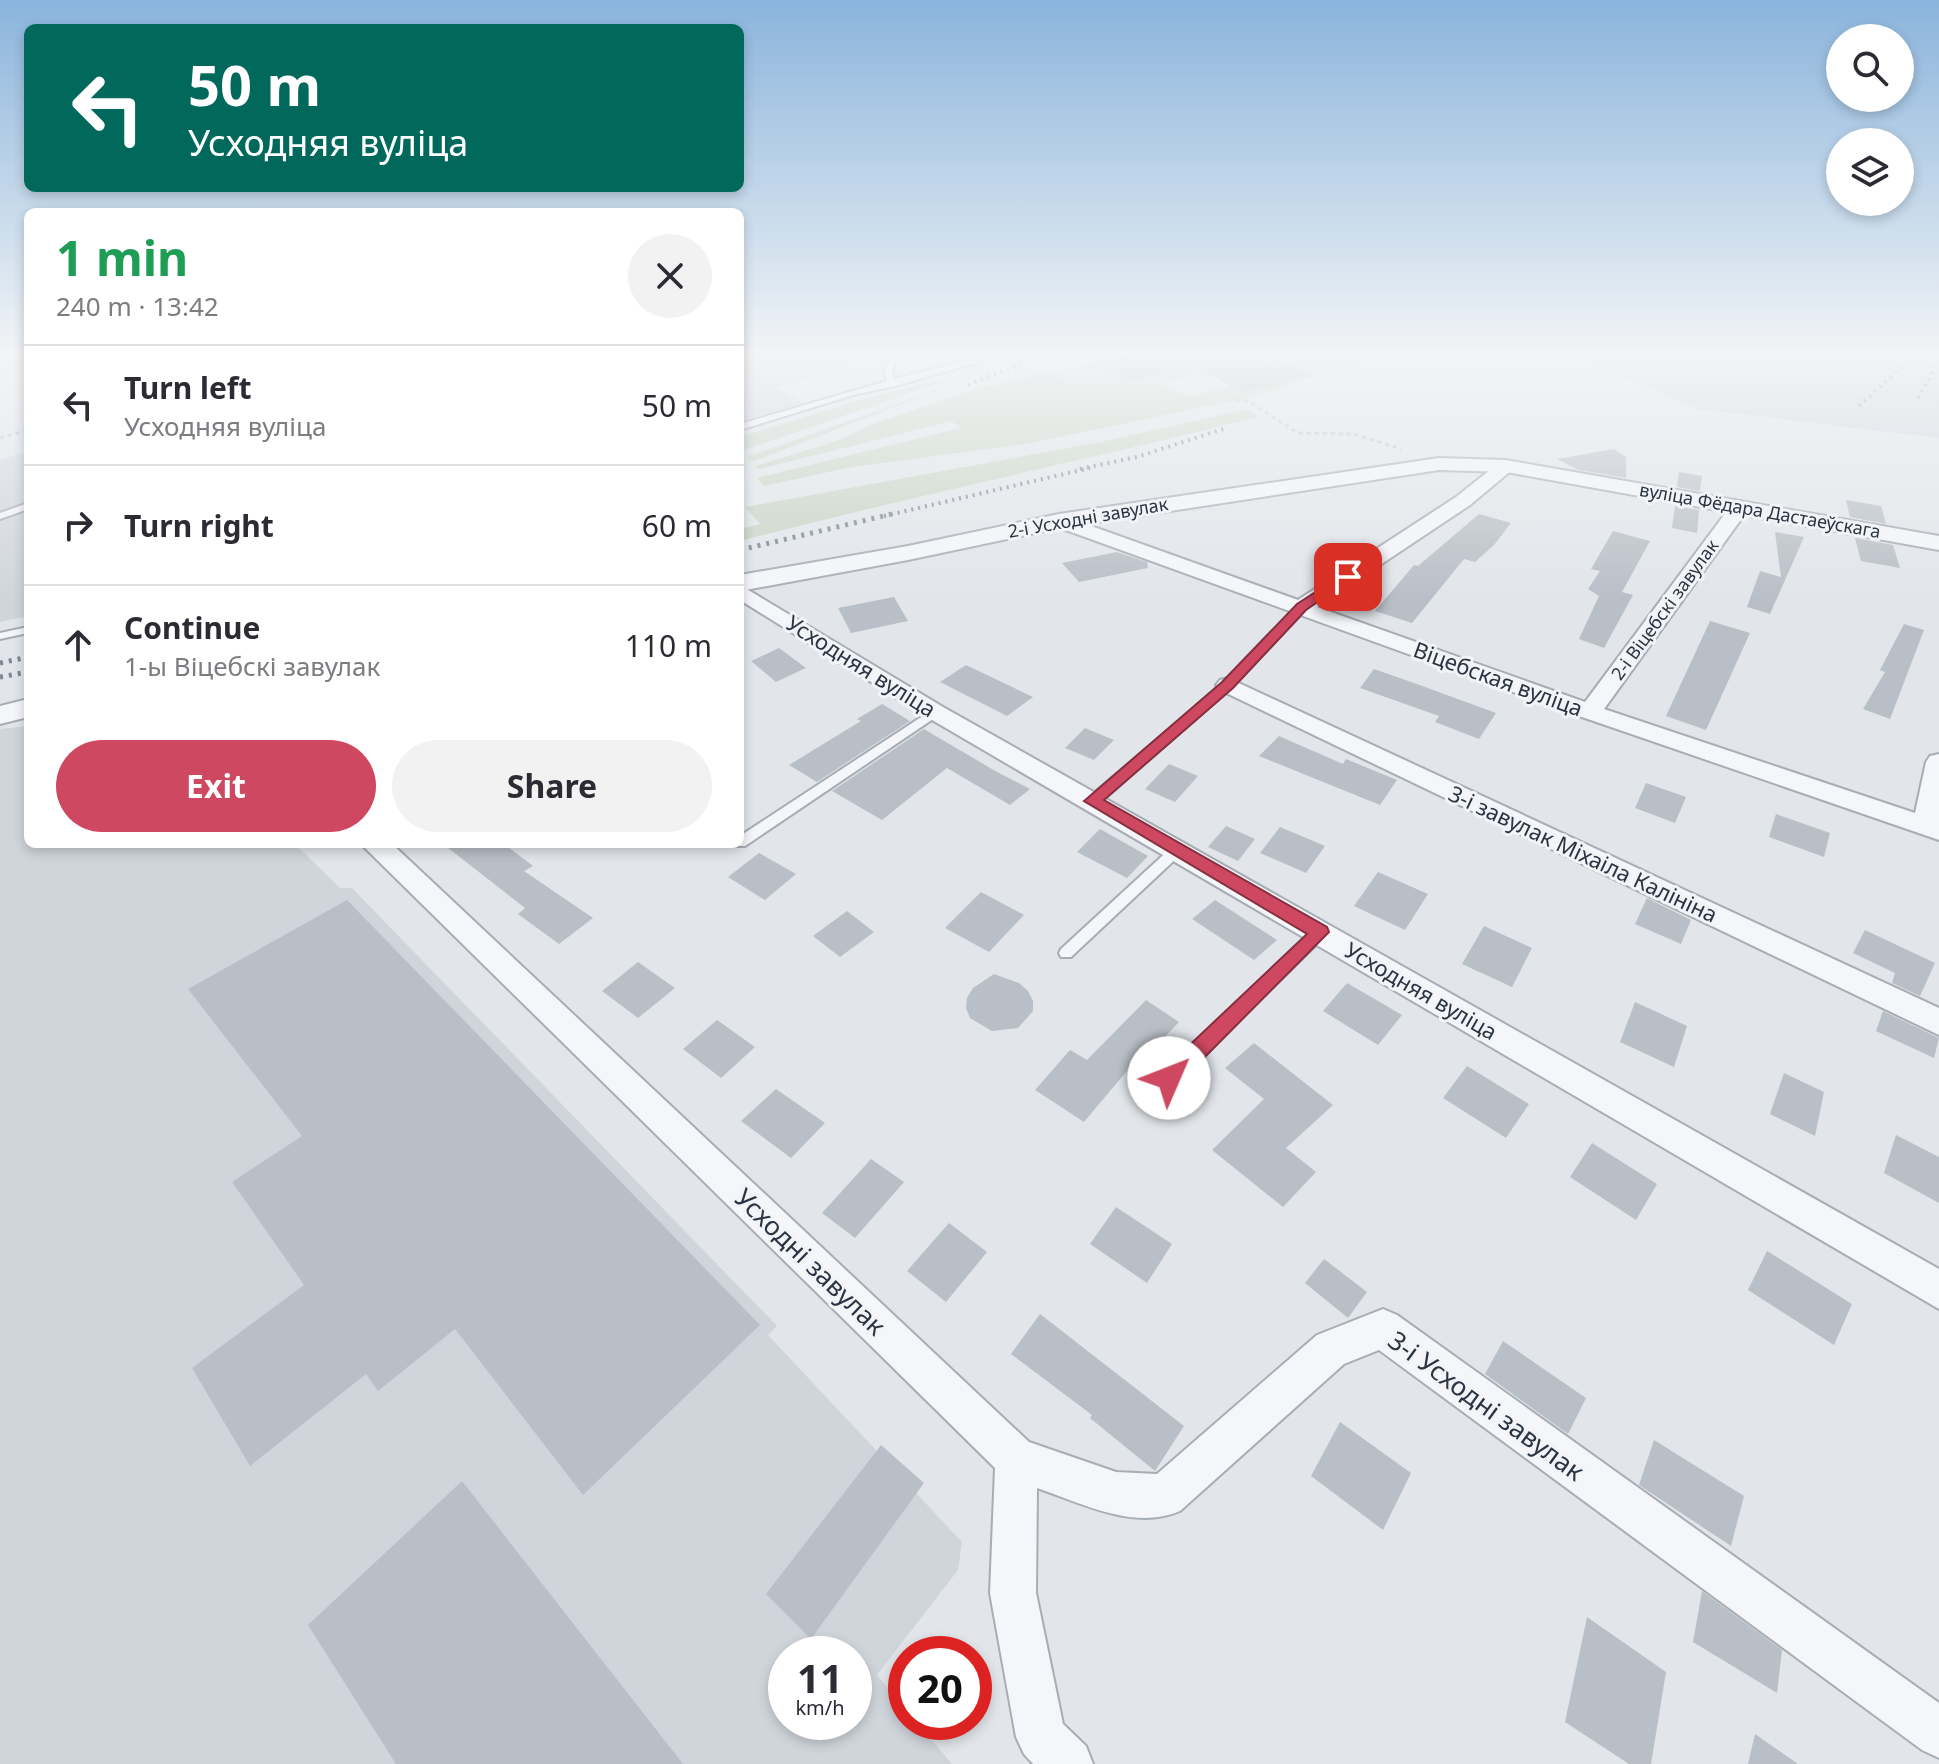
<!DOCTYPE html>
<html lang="en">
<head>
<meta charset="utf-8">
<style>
  :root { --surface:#fff; --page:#f2f2f3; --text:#2b2b33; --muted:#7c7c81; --line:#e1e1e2; --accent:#ce4861 }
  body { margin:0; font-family:"Noto Sans",sans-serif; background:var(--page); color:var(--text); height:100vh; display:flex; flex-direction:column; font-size:30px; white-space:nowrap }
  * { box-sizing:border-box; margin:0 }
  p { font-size:26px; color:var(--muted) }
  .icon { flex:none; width:44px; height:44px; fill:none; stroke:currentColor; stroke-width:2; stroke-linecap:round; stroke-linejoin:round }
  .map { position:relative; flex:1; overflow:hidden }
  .side { position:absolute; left:24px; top:208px; width:720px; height:640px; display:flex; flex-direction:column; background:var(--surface); border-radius:12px; box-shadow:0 4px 12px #0003 }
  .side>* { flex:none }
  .hud { position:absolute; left:24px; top:24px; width:720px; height:168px; border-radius:12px; box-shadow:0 4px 12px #0003; background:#00695c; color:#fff; overflow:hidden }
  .fabs { position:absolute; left:1826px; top:24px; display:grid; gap:16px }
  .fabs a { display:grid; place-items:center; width:88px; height:88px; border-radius:50%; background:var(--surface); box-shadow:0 4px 12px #0003; font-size:40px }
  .speed { position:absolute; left:768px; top:1636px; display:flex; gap:16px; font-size:40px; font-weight:700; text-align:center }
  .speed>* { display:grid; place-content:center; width:104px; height:104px; border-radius:50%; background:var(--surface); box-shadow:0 4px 12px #0003; line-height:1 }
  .speed small { font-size:20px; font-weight:400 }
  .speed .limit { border:12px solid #d22; background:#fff; color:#111 }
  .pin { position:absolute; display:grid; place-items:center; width:68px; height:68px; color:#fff; margin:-34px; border-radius:16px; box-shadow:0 4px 12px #0006 }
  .me { position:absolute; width:88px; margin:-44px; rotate:46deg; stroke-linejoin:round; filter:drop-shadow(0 0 6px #0008) }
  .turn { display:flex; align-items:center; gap:28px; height:168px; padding:0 32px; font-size:36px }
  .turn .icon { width:104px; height:104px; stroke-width:2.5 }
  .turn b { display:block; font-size:56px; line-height:68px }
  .round { display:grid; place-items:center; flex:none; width:84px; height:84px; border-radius:42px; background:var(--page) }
  .summary { display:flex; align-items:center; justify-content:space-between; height:136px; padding:0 32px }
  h1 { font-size:48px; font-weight:700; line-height:60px; color:#1e9e55 }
  .cta { display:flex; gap:16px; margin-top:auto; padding:16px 32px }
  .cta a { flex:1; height:92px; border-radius:48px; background:var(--accent); color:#fff; font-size:32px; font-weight:700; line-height:92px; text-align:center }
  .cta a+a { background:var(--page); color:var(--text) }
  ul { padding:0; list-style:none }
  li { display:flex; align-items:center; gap:24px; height:120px; padding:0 32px; border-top:2px solid var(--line) }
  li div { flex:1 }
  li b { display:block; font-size:30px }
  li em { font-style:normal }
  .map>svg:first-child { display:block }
  .built { fill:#d0d5dc; fill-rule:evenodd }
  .green { fill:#c8d4c3 }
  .building { fill:#b9bfc7 }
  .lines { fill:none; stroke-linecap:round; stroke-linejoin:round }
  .service-casing { stroke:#a7adb4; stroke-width:4 }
  .minor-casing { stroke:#a7adb4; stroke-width:4 }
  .tertiary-casing { stroke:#a7adb4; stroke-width:4 }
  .path { stroke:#c0c4c9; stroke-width:3; stroke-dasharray:4 4; stroke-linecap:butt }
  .service { fill:#f5f6f9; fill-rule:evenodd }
  .minor { fill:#f5f6f9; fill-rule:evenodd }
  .tertiary { fill:#f5f6f9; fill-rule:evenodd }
  .rail-far1 { stroke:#7b8694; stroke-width:4; stroke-dasharray:2 5; stroke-linecap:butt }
  .rail { stroke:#7b8694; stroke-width:5; stroke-dasharray:3 6; stroke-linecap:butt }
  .route { fill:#ce4861; stroke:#862f3f; stroke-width:2 }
  .labels { text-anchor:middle; stroke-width:6; stroke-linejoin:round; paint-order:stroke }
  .far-street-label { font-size:18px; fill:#2a3442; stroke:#f2f4f8 }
  .street-label { font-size:22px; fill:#2a3442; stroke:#f2f4f8 }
  .near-street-label { font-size:26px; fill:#2a3442; stroke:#f2f4f8 }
</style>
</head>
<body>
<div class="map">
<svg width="1939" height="1764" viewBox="0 0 1939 1764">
  <rect width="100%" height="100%" fill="#e2e6ea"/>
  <path class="built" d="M 740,351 L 836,351 L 856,364 L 776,387 L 803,403 L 740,421 Z
    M 1154,351 L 1408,351 L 1388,359 L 1241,392 L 1212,376 L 1200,375 L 1160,384 L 1068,384 L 1048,372 Z
    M 1564,351 L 1939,351 L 1939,438 L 1698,409 Z
    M 28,451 L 28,616 L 0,622 L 0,460 Z
    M 28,726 L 28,844 L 295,844 L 340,888 L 352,888 L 777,1326 L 768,1335 L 962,1542 L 958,1570 L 877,1675 L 906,1710 L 906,1722 L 916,1722 L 952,1764 L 0,1764 L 0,729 ZM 786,1654 L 854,1654 L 854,1722 L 786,1722 Z"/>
  <path class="green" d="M 1048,372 L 1068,384 L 1160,384 L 1188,397 L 1231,386 L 1241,392 L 1313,376 L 1260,395 L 1031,443 L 852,467 L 764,486 L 757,478 L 961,428 L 952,421 L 760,469 L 753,467 L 836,441 L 871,425 L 973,390 Z
    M 961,375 L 765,443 L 740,451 L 740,437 L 862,399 Z
    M 959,382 L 754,461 L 747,457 Z
    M 1248,409 L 1259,417 C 1086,460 912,496 740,541 L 740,529 L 760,524 L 745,507 L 1096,443 Z"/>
  <path class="building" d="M 1154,351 L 1267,351 L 1313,376 L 1241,392 L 1198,367 L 1128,381 L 1100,361 Z
    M 1614,449 L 1626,457 L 1626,478 L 1578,470 L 1557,459 Z
    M 1679,472 L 1702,476 L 1700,491 L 1677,487 Z
    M 1846,500 L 1881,506 L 1886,524 L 1850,517 Z
    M 1675,506 L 1699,510 L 1697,533 L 1672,528 Z
    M 1479,514 L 1511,523 L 1494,545 L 1475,562 L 1464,559 L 1412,623 L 1375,611 L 1414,565 L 1418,566 Z
    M 1613,531 L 1650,541 L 1622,592 L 1633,595 L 1604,648 L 1579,639 L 1599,596 L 1588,589 L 1600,571 L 1591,569 Z
    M 1775,532 L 1804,537 L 1770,614 L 1747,607 L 1760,571 L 1781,577 Z
    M 1855,538 L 1893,545 L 1900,568 L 1861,561 Z
    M 1117,552 L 1147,562 L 1148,568 L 1079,582 L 1062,563 Z
    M 894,597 L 908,621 L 851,633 L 838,608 Z
    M 1710,621 L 1750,633 L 1706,730 L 1666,716 Z
    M 1904,624 L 1924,630 L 1890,719 L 1863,709 L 1885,672 L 1880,670 Z
    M 779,648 L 806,668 L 776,682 L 751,661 Z
    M 966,665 L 1033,697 L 1007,716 L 940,682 Z
    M 1374,669 L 1414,683 L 1496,713 L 1479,739 L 1435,722 L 1439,716 L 1360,688 Z
    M 882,704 L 910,721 L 817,782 L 789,765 L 861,721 L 857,719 Z
    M 1085,728 L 1114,740 L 1094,760 L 1065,748 Z
    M 924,729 L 997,772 L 1030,789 L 1010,805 L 947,768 L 882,820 L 832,791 Z
    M 1279,736 L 1343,764 L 1346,759 L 1397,780 L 1380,805 L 1259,756 Z
    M 1169,764 L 1198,776 L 1175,802 L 1145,789 Z
    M 1646,783 L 1686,797 L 1675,823 L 1635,808 Z
    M 1776,814 L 1830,833 L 1824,857 L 1769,837 Z
    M 1226,826 L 1255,839 L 1238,861 L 1208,847 Z
    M 1280,827 L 1325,846 L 1306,873 L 1260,853 Z
    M 1100,829 L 1148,856 L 1127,878 L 1077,852 Z
    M 443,844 L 504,844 L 533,866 L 524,871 L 593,918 L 559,944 L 518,914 L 525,908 Z
    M 759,853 L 796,874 L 765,900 L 728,877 Z
    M 1378,872 L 1428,894 L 1405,930 L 1354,906 Z
    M 981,892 L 1024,915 L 989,952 L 945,928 Z
    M 1647,898 L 1691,920 L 1681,944 L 1635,924 Z
    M 347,900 L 760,1325 L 583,1495 L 455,1329 L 378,1391 L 366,1374 L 250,1466 L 192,1368 L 304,1285 L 232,1182 L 302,1136 L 188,989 Z
    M 1215,900 L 1277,940 L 1254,960 L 1192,919 Z
    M 847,911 L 874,932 L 840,957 L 813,936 Z
    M 1484,926 L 1532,948 L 1512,987 L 1462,964 Z
    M 1865,930 L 1935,963 L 1920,996 L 1892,983 L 1895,973 L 1853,953 Z
    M 638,962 L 675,988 L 638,1018 L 602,991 Z
    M 994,974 L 1019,983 L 1028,991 L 1033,1001 L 1033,1011 L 1018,1028 L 992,1031 L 970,1018 L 966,1008 L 967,998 L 973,988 Z
    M 1347,983 L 1402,1015 L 1378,1045 L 1323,1011 Z
    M 1146,1000 L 1179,1022 L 1140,1063 L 1136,1060 L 1084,1122 L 1035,1090 L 1070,1050 L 1087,1060 Z
    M 1635,1002 L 1687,1026 L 1674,1067 L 1620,1042 Z
    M 1883,1011 L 1939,1038 L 1934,1058 L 1876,1031 Z
    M 717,1020 L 755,1047 L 721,1078 L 683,1049 Z
    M 1254,1043 L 1333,1105 L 1286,1148 L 1316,1172 L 1283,1207 L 1212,1150 L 1264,1099 L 1225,1068 Z
    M 1467,1066 L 1529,1104 L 1506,1138 L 1443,1098 Z
    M 1784,1073 L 1824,1092 L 1815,1136 L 1770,1114 Z
    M 776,1089 L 825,1123 L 791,1158 L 741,1121 Z
    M 1896,1135 L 1939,1157 L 1939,1203 L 1884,1173 Z
    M 1592,1143 L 1657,1184 L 1636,1220 L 1570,1177 Z
    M 871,1159 L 904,1182 L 855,1238 L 822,1213 Z
    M 1116,1207 L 1172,1244 L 1147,1283 L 1090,1244 Z
    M 949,1223 L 987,1252 L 946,1302 L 907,1271 Z
    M 1767,1251 L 1852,1304 L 1834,1345 L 1748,1290 Z
    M 1324,1259 L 1367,1292 L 1348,1318 L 1305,1283 Z
    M 1040,1314 L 1184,1426 L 1155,1471 L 1090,1418 L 1092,1415 L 1011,1354 Z
    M 1503,1341 L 1586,1398 L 1568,1434 L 1485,1374 Z
    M 1340,1422 L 1411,1473 L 1383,1530 L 1311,1476 Z
    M 1654,1440 L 1744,1496 L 1731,1546 L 1639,1485 Z
    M 881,1445 L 924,1483 L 811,1639 L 766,1594 Z
    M 462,1481 L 683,1764 L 396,1764 L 308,1625 Z
    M 1702,1591 L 1782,1650 L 1777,1693 L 1693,1642 Z
    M 1587,1617 L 1666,1672 L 1651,1764 L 1629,1764 L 1565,1722 Z
    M 1755,1734 L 1798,1764 L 1748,1764 Z"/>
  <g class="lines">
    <g class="service-casing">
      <path id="service" d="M 883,351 L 891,351 L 896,361 L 892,372 L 894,379 L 1004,351 L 1017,351 L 895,386 L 853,395 L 740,430 L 740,424 L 887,381 L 884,372 L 888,361 Z
        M 28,503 L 28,509 L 0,519 L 0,513 Z
        M 1302,604 L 1307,607 L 1306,609 L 1232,687 L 1098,804 L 1088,804 L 1087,801 L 1088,798 L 1224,683 L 1298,605 Z
        M 28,627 L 28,633 L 0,639 L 0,633 Z
        M 935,708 L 941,712 L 939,715 L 745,846 L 735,846 L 734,844 L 740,844 L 740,836 Z
        M 1177,845 L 1182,847 L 1184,850 L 1182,853 L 1071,957 L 1061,957 L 1059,953 L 1061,949 L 1172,847 Z
        M 1320,927 L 1325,928 L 1327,932 L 1325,936 L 1175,1083 L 1169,1085 L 1163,1083 L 1161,1078 L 1163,1073 L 1315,928 Z"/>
    </g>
    <g class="minor-casing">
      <path id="minor" d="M 1506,461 L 1515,466 L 1512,470 L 1470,505 L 1317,607 L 1585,702 L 1733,503 L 1747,503 L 1749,507 L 1747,511 L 1604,709 L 1915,813 L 1926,762 L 1930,756 L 1939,754 L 1939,840 L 1582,717 L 1052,525 L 1049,521 L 1052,517 L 1066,517 L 1298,600 L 1456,497 L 1500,462 Z
        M 740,585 L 943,707 L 1939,1269 L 1939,1309 L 927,717 L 740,600 Z
        M 1228,678 L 1939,1008 L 1939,1035 L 1220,690 L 1216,685 L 1220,680 Z
        M 361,844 L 392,844 L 1029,1442 L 1116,1472 L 1157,1474 L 1317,1335 L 1383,1309 L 1397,1315 L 1939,1703 L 1939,1758 L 1922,1750 L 1379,1350 L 1344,1364 L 1180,1511 C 1134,1531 1081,1503 1037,1488 L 1036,1593 L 1063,1724 L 1086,1746 L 1093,1764 L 1033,1764 L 1024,1754 L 1016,1737 L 990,1593 L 995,1468 Z"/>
    </g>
    <g class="tertiary-casing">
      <path id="tertiary" d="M 1439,458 L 1506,460 L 1939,536 L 1939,550 L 1506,472 L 1439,470 L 1059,528 L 908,560 L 740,591 L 740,575 L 908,546 L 1059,514 Z
        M 28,699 L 28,717 L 0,724 L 0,706 Z"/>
    </g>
    <path class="path" d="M 1236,400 L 1248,401 L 1298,433 L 1353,434 L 1401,449
      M 0,438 L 28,430"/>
    <use href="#service" class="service"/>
    <use href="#minor" class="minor"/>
    <use href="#tertiary" class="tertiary"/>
    <path class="rail-far1" d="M 968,385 L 1040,356
      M 1918,398 L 1939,361
      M 1859,406 L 1919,351
      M 1080,469 L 1137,457 L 1226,428
      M 884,516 L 1090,468"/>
    <path class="rail" d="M 740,550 L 892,514
      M 0,663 L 28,657
      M 0,677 L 28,672"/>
  </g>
  <linearGradient id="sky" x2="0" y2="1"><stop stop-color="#8ab4dc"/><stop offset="0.59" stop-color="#f2f4f6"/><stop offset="1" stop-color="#f2f4f6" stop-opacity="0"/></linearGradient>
  <rect width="1939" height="598" fill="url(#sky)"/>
  <path class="route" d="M 1343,574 L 1354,577 L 1306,610 L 1233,688 L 1104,800 L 1327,927 L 1329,932 L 1177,1085 L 1169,1087 L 1161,1085 L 1158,1078 L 1161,1072 L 1307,934 L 1084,801 L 1222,682 L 1297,604 Z"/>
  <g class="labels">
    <g class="far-street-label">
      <text transform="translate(1760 511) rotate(10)" y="6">вуліца Фёдара Дастаеўскага</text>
      <text transform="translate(1088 518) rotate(-10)" y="6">2-і Усходні завулак</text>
      <text transform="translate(1665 610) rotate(-54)" y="6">2-і Віцебскі завулак</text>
    </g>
    <g class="street-label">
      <text transform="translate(861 666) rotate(32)" y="8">Усходняя вуліца</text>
      <text transform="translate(1498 679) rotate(20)" y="8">Віцебская вуліца</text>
      <text transform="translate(1583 854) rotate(25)" y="8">3-і завулак Міхаіла Калініна</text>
      <text transform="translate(1421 991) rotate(30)" y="8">Усходняя вуліца</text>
    </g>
    <g class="near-street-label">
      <text transform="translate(810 1262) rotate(44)" y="9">Усходні завулак</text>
      <text transform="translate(1486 1406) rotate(36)" y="9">3-і Усходні завулак</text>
    </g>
  </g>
</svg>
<div class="fabs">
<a><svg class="icon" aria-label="search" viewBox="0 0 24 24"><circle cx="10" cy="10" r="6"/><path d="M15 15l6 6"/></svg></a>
<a><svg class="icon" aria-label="layers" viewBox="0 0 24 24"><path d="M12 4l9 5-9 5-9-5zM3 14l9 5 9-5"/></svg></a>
</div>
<div class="speed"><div>11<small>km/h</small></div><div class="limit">20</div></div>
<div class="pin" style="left:1348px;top:577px;background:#d93025"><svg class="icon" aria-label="arrive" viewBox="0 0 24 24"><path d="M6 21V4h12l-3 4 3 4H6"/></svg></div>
<svg class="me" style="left:1169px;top:1078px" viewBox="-20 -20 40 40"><circle r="19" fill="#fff"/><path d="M0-13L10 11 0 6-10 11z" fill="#ce4861"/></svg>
<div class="hud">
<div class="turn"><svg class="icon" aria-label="left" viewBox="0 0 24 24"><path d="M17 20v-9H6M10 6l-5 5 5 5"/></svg><div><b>50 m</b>Усходняя вуліца</div></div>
</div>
<section class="side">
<div class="summary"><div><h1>1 min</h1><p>240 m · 13:42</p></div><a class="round"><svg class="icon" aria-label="close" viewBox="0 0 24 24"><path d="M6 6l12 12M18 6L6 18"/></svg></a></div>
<ul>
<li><svg class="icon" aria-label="left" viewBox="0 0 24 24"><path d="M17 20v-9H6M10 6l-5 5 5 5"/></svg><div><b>Turn left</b><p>Усходняя вуліца</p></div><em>50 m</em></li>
<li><svg class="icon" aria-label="right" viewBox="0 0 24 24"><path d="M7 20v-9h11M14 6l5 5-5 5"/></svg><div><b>Turn right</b></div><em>60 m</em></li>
<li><svg class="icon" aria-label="ahead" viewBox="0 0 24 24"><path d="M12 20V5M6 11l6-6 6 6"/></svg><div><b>Continue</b><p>1-ы Віцебскі завулак</p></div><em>110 m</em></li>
</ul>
<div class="cta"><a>Exit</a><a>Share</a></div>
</section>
</div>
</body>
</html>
